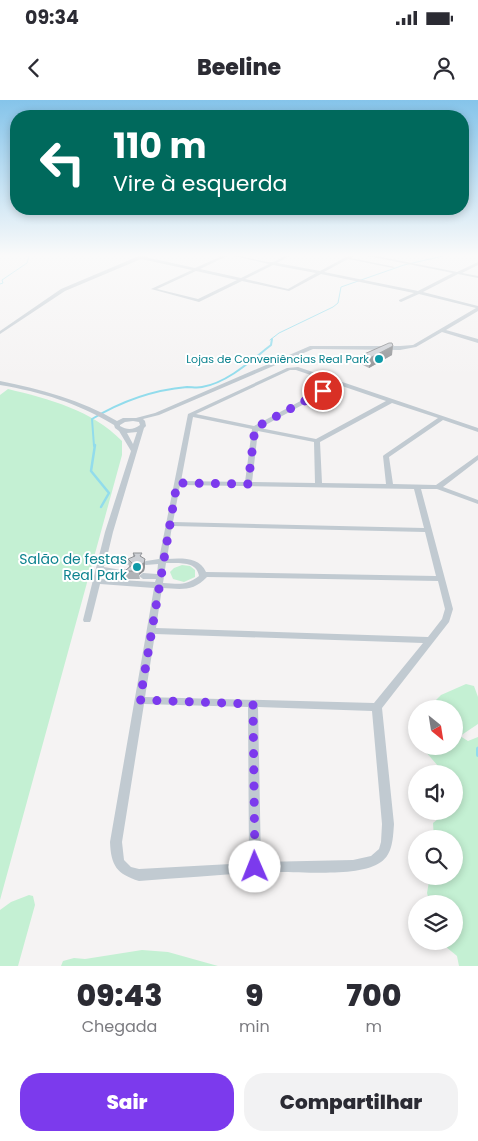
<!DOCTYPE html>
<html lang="pt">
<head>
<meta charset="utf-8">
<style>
  :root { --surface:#fff; --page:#f2f2f3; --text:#2b2b33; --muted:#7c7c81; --accent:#7c3aed }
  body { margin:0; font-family:Poppins,sans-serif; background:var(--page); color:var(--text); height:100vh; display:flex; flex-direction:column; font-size:19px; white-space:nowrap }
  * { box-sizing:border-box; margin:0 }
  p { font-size:16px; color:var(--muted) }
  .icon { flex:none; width:28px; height:28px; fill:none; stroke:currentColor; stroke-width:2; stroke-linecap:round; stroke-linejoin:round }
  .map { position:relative; height:866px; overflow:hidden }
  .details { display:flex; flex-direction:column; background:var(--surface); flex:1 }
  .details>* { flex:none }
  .top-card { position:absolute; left:10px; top:10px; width:459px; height:105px; border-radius:20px; box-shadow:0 2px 8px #0003; background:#00695c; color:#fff; overflow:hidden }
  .needle { width:32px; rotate:150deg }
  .fabs { position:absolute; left:408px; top:600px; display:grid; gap:10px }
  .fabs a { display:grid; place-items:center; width:55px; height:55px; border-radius:50%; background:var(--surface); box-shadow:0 2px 8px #0003; font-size:25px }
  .pin { position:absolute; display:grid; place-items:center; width:42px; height:42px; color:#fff; margin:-21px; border:2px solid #fff; border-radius:50%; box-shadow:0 1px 5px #0007 }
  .me { position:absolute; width:55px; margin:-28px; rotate:359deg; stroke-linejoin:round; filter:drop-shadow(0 0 4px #0008) }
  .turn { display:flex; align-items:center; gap:18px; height:105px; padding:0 20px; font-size:22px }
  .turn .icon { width:65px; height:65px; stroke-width:2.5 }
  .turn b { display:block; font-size:35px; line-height:42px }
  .eta { display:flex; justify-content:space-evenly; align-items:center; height:85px; text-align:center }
  .eta b { font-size:30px; font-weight:800; line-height:35px }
  .primary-button { display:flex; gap:10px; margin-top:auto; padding:10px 20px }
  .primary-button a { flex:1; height:58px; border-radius:20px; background:var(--accent); color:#fff; font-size:20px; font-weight:800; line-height:58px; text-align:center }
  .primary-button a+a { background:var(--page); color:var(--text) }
  .status { display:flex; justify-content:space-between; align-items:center; height:35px; padding:0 25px; background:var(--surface); direction:ltr }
  .status svg { height:14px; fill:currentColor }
  header { display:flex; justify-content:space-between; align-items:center; height:65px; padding:0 20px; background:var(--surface); font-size:22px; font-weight:800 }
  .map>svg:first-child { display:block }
  .green { fill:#c4f0d3 }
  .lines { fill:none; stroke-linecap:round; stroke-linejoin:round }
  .stream-far4 { stroke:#92dcec; stroke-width:1 }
  .stream-far3 { stroke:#92dcec; stroke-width:2 }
  .stream-far2 { stroke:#92dcec; stroke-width:2.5 }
  .stream-far1 { stroke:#92dcec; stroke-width:3 }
  .stream { stroke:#92dcec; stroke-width:4 }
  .minor { fill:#c1cad1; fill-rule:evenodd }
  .wall { fill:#b0b3b7 }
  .shaded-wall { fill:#909295 }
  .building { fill:#cdd0d5; stroke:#909295 }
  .route { stroke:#7c3aed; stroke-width:9; stroke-dasharray:0 16.2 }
  .culture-dot { fill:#0f9aa8; stroke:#fff; stroke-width:2 }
  .labels { text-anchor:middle; stroke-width:4; stroke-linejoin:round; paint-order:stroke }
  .far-culture-label { font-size:11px; fill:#0d838f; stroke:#fff; text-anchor:end }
  .culture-label { font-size:14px; fill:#0d838f; stroke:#fff; text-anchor:end }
</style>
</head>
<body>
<div class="status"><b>09:34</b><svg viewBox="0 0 49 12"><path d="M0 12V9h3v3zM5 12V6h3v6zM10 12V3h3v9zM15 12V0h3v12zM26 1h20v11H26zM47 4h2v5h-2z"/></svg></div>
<header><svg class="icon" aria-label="back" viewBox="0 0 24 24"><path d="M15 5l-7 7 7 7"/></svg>Beeline<svg class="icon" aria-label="person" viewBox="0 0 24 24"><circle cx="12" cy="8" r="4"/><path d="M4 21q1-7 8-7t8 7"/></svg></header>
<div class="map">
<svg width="478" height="866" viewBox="0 0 478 866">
  <rect width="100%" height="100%" fill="#f5f3f3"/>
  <path class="green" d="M 8,289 C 49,299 92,310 122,341 L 122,355 L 0,800 L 0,295 Z
    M 182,465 L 190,466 L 195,470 L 195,477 L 184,482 L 173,479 L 170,472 L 174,468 Z
    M 466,584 L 474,586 L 478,597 L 478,624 L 460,636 L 468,641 L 478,637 L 478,866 L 459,866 L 457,856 L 440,842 L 454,841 L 454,804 L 430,804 L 427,793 L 430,776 L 454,776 L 454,739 L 434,739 L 433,723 L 448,711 L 454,711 L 454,707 L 457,704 L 454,695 L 454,674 L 445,674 L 425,651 L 431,646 L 454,646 L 454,609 L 427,609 L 441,595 Z
    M 29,795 L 33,796 L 35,805 L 18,866 L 0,866 L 0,810 L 11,802 Z
    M 142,850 L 168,852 L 218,866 L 61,866 L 63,861 L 74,858 L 85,859 Z"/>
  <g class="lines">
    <path class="stream-far4" d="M 0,184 L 3,183 L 2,180 L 27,163 L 29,156
      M 270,240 L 279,233 L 333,207 L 338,203 L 341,187 L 404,165 L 443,156"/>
    <path class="stream-far3" d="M 94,346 L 92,319 C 120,302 153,290 187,287 C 192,287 197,288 202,287 C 227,283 252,260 271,245 L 272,239"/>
    <path class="stream-far2" d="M 95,345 L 91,371 L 109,393 L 101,407"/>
    <path class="stream-far1" d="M 478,648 L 478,651"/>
    <path class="stream" d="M 478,649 L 478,655"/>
    <path class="minor" d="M 139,156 L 146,156 L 145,157 L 195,168 L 222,156 L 227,156 L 200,169 L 241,178 L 269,164 L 235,156 C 245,156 266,163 273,162 C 279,160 282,156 289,156 L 277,163 L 320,171 L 348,156 L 353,156 L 351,158 L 395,167 L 393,168 L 348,159 L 324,172 L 418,191 L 453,173 L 368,156 L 376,156 L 457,172 L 478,162 L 478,165 L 462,173 L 478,176 L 478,178 L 458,174 L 423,192 L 478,206 L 478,211 L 446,230 L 478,239 L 478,243 L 442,232 L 416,247 L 400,250 L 313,249 L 159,315 L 143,319 L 145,321 L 146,326 L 144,328 L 113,432 L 107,457 L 130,461 L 134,463 L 130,465 L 105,462 L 104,467 L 121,470 L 128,469 L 132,471 L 131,473 L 121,476 L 103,472 L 101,479 L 155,482 L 156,479 L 143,479 L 139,476 L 143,473 L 157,474 L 158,464 L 146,465 L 142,463 L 146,461 L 159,459 L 188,314 L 287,268 L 298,267 L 478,328 L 478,332 L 443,320 L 389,357 L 393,384 L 436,385 L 478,355 L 478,360 L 443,387 L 478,400 L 478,404 L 437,389 L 421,389 L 453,509 L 449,522 L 382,608 L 394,724 C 393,737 393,754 381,762 C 359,778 300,771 272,772 C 228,774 183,778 139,781 C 117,774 111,766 110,742 L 154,488 L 100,484 L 91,520 L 90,522 L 84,522 L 83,520 L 105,432 L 131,351 L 119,331 L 115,328 L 114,325 C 78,303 41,292 0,285 L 0,281 C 41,289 81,300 117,321 L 123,318 L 136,318 L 155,313 L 310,246 L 400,246 L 413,245 L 476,208 L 419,194 L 401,202 L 399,201 L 399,200 L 414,193 L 321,174 L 289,191 L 242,181 L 199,202 L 151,189 L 192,170 L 141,159 L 65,191 L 0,234 L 0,231 L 61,189 ZM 273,165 L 316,173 L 288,189 L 245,179 ZM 196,171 L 237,180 L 198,199 L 157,189 ZM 290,270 L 296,270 L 334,283 L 254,326 L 196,314 ZM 339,285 L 386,301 L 316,339 L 260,328 ZM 392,303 L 438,318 L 384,355 L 383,356 L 386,384 L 322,383 L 320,342 ZM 193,317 L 252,329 L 245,382 L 181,381 ZM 133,321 L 139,322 L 140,325 C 133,330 127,330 120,326 L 120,325 L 125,322 ZM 258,331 L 314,342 L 315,383 L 252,382 ZM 137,332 L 133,344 L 127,333 ZM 180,385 L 414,389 L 424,428 L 173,422 ZM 172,426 L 425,432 L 436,476 L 206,472 C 200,457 181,458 167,459 ZM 166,463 C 179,463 197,461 199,476 C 185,486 180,484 163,483 ZM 207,477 L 438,481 L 445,509 L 442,519 L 428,537 L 156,528 L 162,488 C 181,489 193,492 207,477 ZM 155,534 L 423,543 L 374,603 L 145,597 ZM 144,604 L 248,607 L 249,763 L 139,769 L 131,767 L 124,760 L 122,742 ZM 258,607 L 372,611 L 382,724 L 381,742 L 379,749 L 371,756 L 353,760 L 261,762 Z"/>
  </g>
  <path class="wall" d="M 362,255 L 392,255 L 369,268 L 361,264 Z
    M 133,453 L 142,457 L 145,467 L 144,471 L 139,475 L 140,479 L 126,479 L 125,471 L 129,467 L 128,459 L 133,457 Z"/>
  <path class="shaded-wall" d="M 393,246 L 392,255 L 369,268 L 370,258 Z
    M 145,459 L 145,467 L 144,471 L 139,475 L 139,471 L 136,468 Z"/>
  <path class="building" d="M 389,243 L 392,243 L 393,246 L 370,258 L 362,255 Z
    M 133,453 L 142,453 L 140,456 L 145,459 L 144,463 L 136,468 L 139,471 L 125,471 L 133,464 L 128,459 L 135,456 Z"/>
  <linearGradient id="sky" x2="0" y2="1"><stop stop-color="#85c4ea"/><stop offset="0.56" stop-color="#fafafa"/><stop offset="1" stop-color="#fafafa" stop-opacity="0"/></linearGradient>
  <rect width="478" height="277" fill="url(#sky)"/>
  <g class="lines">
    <path class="route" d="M 255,767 L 253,604 L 140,600 L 177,383 L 248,384 L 255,328 L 323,291"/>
  </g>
  <g class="culture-dot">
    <circle cx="379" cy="259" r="5"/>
    <circle cx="137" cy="467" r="5"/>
  </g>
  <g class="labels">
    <g class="far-culture-label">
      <text x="369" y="263">Lojas de Conveniências Real Park</text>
    </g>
    <g class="culture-label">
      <text x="127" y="464">Salão de festas<tspan x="127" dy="16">Real Park</tspan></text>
    </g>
  </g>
</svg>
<div class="fabs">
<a><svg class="needle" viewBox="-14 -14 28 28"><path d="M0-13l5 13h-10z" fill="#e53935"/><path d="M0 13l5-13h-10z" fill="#7c7c81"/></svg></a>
<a><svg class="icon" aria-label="sound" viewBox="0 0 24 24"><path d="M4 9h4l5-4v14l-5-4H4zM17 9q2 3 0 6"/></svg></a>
<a><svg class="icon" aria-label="search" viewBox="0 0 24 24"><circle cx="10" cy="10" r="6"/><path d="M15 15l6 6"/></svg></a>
<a><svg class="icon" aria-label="layers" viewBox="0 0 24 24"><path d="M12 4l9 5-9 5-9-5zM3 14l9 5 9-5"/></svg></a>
</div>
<div class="pin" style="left:323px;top:291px;background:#d93025"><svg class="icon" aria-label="arrive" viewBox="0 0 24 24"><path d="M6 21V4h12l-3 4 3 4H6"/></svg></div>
<svg class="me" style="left:255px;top:767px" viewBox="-20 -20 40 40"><circle r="19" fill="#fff"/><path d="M0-13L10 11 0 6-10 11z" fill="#7c3aed"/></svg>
<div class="top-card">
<div class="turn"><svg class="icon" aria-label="left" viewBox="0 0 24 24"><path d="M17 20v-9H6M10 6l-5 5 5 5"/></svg><div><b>110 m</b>Vire à esquerda</div></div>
</div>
</div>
<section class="details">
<div class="eta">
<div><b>09:43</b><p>Chegada</p></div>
<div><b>9</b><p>min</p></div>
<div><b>700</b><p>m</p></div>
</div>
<div class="primary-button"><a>Sair</a><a>Compartilhar</a></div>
</section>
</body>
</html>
